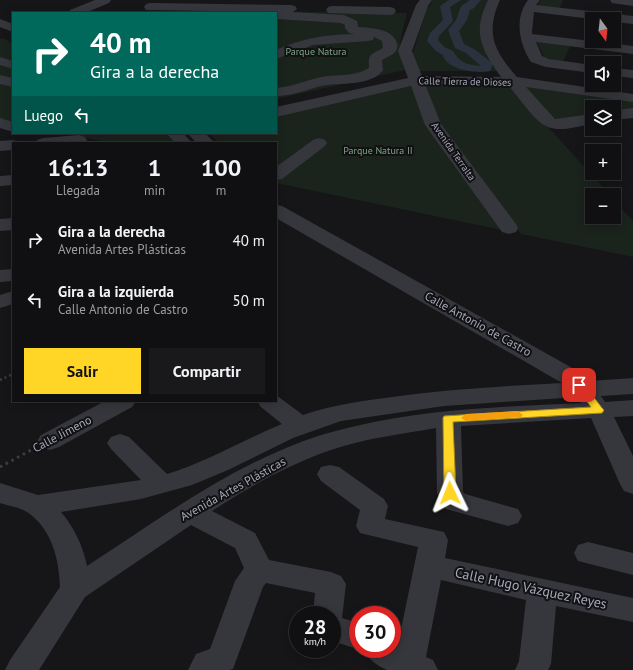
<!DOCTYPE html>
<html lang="es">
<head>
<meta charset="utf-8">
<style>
  :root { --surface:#101012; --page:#19191b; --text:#f1f3f6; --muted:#9c9d9f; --line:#303032; --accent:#ffd526 }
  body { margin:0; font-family:"PT Sans",sans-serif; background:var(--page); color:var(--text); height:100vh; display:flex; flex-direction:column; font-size:15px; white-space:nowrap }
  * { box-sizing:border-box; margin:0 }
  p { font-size:13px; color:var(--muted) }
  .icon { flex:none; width:22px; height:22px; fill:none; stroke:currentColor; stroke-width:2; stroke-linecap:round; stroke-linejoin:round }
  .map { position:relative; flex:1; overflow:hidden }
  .details { position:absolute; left:12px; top:142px; width:265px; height:260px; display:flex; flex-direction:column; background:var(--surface); border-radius:0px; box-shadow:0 2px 10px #0003,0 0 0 1px var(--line) }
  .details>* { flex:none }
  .guide { position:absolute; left:12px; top:12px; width:265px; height:122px; border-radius:0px; box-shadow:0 2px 10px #0003,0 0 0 1px var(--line); background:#00695c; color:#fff; overflow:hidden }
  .needle { width:26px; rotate:165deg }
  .tools { position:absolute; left:585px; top:12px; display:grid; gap:8px }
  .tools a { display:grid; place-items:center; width:36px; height:36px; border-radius:0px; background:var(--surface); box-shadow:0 2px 10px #0003,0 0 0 1px var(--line); font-size:20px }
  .speed { position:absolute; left:289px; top:606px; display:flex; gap:8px; font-size:20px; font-weight:700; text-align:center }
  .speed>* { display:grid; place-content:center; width:52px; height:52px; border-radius:50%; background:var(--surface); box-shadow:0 2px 10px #0003,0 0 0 1px var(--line); line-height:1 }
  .speed small { font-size:10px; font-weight:400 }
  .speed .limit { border:6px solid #d22; background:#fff; color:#111 }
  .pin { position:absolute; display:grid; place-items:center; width:34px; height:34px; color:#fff; margin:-17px; border-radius:8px; box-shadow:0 2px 6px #0006 }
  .me { position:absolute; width:44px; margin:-22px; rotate:358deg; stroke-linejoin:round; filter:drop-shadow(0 0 3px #0008) }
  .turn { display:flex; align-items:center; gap:14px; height:84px; padding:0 12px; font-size:18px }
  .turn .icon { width:52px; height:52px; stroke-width:2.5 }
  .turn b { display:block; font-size:28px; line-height:34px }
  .then { display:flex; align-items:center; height:38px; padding:0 12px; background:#0003; gap:8px; font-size:15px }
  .eta { display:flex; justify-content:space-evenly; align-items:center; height:68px; text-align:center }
  .eta b { font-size:24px; font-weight:800; line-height:28px }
  .button { display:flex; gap:8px; margin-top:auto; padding:8px 12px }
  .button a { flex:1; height:46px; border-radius:0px; background:var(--accent); color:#111; font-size:16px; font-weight:800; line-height:46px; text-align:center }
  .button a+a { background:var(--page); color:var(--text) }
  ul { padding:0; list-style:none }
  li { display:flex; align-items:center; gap:12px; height:60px; padding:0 12px }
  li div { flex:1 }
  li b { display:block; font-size:15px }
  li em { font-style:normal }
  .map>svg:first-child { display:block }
  .green { fill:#1b231d }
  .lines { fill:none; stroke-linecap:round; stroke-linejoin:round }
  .canal { fill:#2a323d; fill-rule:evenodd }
  .path-far1 { stroke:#3c3d44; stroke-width:2.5; stroke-dasharray:2 3; stroke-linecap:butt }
  .path { stroke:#3c3d44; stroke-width:3; stroke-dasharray:2.5 4; stroke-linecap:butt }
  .minor { fill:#36363d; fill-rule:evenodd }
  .route { fill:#ffd526; stroke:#a68a19 }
  .slow { fill:#f59e0b }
  .labels { text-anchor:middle; stroke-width:4; stroke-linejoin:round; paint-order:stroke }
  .far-park-label { font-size:10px; fill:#7ba684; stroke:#111013 }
  .far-street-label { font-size:10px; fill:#a6a9b9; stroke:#111013 }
  .street-label { font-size:12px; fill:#a6a9b9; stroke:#111013 }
  .near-street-label { font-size:14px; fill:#a6a9b9; stroke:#111013 }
</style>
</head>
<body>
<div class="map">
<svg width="633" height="670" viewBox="0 0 633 670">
  <rect width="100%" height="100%" fill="#161518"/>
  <path class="green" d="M 433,0 L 489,0 C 471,29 485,45 498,71 L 419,71 L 413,53 L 426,11 Z
    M 541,0 L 563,0 L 559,10 L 537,6 Z
    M 226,11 L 407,13 C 402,35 395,49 405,70 L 276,99 L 276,13 L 222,13 Z
    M 3,38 L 13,44 L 13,122 L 0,119 L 0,39 Z
    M 536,41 L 571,44 L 563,62 L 545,58 Z
    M 424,83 L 509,84 L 610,195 L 592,195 L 592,217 L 614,217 L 614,200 L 633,221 L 633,257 L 521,234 L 440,124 Z
    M 522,85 L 633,100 L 633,110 L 614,113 L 614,107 L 592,107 L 592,116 L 553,122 Z
    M 411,86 L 502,230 L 276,183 L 276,143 L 219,143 L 209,133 L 276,133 L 276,116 Z
    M 67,133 L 167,133 L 174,143 L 108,143 Z"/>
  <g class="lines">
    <path class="canal" d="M 449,0 L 461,0 L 450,7 L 453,21 L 439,36 L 438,40 L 444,47 L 453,51 C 459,62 467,65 481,66 L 466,53 L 455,48 L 448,30 L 456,20 L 461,6 L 470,0 L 481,0 L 474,8 L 470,10 L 467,20 L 459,31 L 464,44 L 474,49 L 491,62 L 493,64 L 490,71 C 478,74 446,70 443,55 L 436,51 L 427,41 L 430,33 L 443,20 L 440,6 Z"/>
    <path class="path-far1" d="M 0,380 L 13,374"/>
    <path class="path" d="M 0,467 L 33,449"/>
    <path class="minor" d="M 95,0 L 111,0 L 109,3 L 85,13 L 68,13 L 70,10 Z
      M 420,0 L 432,0 L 428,6 L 412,51 L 422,76 L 501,77 C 481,49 472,33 488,0 L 500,0 C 485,33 494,51 517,77 L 633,94 L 633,102 L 526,87 L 555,119 L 592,114 L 592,124 C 579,126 559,133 546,126 C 535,122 517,95 508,85 L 425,84 L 441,124 L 516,224 L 518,228 L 516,232 L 509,234 L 502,232 L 425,125 L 411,86 L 276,117 L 276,107 L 408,78 L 398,51 L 416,5 Z
      M 528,0 L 540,0 L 536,5 L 633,16 L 633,24 L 614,22 L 614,19 L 592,19 L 534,12 L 532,32 L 532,34 L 633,46 L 633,54 L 536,42 L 542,56 L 549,59 L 592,65 L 592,73 L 546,67 L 531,62 C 519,44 514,18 528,0 Z
      M 610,0 L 633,0 L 633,6 L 612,3 Z
      M 150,3 L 291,5 L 295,6 L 297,9 L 293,12 L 344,15 L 357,21 L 358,27 C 370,28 392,28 397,43 C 400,53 389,56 382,60 L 383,70 C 371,87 339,82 321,86 C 306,90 292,96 276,96 L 276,88 C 292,87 307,80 322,77 C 338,74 355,77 369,68 C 368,53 371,55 383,48 L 382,41 L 374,37 L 373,40 L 368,41 L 313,45 L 276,59 L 276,50 C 303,38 324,35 354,34 L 349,33 L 345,28 L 345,25 L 341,23 L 276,19 L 276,13 L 272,12 L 146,10 L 144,7 L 146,4 Z
      M 332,6 L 390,7 L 394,8 L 396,11 L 394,14 L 390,15 L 328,13 L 326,10 L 328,7 Z
      M 0,19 L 13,24 L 13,32 L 0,27 Z
      M 0,57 L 13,61 L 13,69 L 0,65 Z
      M 614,68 L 633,70 L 633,78 L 614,76 Z
      M 0,75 L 13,78 L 13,87 L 0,84 Z
      M 633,108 L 633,118 L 614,120 L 614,110 Z
      M 0,118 L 13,122 L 13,132 L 0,128 Z
      M 166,133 L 183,133 L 192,143 L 175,143 Z
      M 187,133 L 205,133 L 215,143 L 197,143 Z
      M 79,135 L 85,137 L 87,140 L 85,143 L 35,143 L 37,140 L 43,138 Z
      M 319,138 L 325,140 L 327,143 L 325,146 L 282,179 L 276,180 L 276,167 L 313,140 Z
      M 13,140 L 20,143 L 13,143 L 13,150 L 0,151 L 0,141 Z
      M 13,175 L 13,185 L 0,186 L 0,176 Z
      M 276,205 L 282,206 L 576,370 L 589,381 L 633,378 L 633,394 L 601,396 L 605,402 L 633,400 L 633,416 L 614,417 L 633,456 L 633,494 L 624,491 L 620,484 L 591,418 L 461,426 L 463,492 L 465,494 L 518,509 L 522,516 L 518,523 L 508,526 L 446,509 L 437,493 L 436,428 C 402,434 367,438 334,449 C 294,462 246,488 212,511 L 255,533 L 269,560 L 331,572 L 341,576 L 346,584 L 342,618 L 358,623 L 358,649 L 332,641 L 332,615 L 313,615 L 315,593 L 266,583 L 263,587 L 233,669 L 229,670 L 188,670 L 196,654 L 210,649 L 235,581 L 244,568 L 235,548 L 191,525 L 85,597 L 39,670 L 5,670 L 10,660 L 60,587 C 59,559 52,529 27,512 C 19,507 9,506 0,503 L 0,483 L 38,495 L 141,480 L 111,449 L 107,443 L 111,437 L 120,434 L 129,437 L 167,474 C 207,462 243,440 282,424 L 261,407 L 257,401 L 276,401 L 276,395 L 303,415 C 332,405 362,401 392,397 C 449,389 505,386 562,383 L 276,218 ZM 577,397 L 581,403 C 505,407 431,408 356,426 C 343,429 330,432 318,436 C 233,464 161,518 87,566 C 83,546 74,527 61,512 L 141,499 L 192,485 L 228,470 L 293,438 L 341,421 L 444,406 Z
      M 13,218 L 13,230 L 0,231 L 0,219 Z
      M 13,269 L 13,281 L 0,282 L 0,270 Z
      M 13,291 L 13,304 L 0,308 L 0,295 Z
      M 105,401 L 136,401 L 132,407 L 59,447 L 50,450 L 41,447 L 37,441 L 41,435 Z
      M 330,465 L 339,467 L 384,499 L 388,506 L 385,519 L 444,532 L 448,540 L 445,558 L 633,598 L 633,622 L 556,606 L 551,664 L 548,670 L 515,670 L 519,661 L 526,600 L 441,580 L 426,657 L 433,660 L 438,670 L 387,670 C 376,665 369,660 363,649 L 392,649 L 392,641 L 398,644 L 418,547 L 360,533 L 356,526 L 360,510 L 321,481 L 317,474 L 321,467 Z
      M 588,542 L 633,553 L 633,575 L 578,561 L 574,553 L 578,545 Z"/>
  </g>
  <path class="route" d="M 579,382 L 583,383 L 602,408 L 604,410 L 602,413 L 453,422 L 456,493 L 454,496 L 446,496 L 444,493 L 443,418 L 444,416 L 591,407 L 575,385 Z"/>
  <path class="slow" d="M 518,411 L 523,415 L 521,417 L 466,421 L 461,418 L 466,414 Z"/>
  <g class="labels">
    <g class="far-park-label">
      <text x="316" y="55">Parque Natura</text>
      <text x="378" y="154">Parque Natura II</text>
    </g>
    <g class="far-street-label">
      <text transform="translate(465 81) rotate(1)" y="4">Calle Tierra de Dioses</text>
      <text transform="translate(454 151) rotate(55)" y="4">Avenida Terralta</text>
    </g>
    <g class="street-label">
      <text transform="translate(478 324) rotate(29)" y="4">Calle Antonio de Castro</text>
      <text transform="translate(62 434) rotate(-28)" y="4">Calle Jimeno</text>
      <text transform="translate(233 489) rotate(-29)" y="4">Avenida Artes Plásticas</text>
    </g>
    <g class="near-street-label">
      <text transform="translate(531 588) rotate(12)" y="5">Calle Hugo Vázquez Reyes</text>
    </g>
  </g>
</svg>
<div class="tools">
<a><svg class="needle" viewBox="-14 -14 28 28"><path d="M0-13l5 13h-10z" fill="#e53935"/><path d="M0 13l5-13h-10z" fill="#9c9d9f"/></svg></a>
<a><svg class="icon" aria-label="sound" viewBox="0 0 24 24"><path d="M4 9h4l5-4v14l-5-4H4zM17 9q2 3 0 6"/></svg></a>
<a><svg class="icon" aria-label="layers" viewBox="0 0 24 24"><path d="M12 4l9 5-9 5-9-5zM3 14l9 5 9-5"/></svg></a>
<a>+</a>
<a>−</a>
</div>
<div class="speed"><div>28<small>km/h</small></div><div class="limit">30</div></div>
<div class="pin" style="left:579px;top:385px;background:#d93025"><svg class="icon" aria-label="arrive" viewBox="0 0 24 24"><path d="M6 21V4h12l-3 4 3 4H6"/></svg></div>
<svg class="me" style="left:450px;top:493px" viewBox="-20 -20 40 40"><path d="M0-17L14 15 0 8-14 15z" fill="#ffd526" stroke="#fff" stroke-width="4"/></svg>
<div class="guide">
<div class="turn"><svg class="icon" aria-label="right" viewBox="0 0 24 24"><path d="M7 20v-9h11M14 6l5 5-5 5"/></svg><div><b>40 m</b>Gira a la derecha</div></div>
<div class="then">Luego<svg class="icon" aria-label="left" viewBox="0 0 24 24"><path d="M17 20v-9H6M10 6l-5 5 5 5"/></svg></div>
</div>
<section class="details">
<div class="eta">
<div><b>16:13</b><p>Llegada</p></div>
<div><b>1</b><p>min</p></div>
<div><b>100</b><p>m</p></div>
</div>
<ul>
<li><svg class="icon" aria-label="right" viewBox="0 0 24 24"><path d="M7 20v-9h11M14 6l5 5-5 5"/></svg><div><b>Gira a la derecha</b><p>Avenida Artes Plásticas</p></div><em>40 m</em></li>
<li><svg class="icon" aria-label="left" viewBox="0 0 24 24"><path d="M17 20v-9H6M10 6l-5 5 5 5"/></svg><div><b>Gira a la izquierda</b><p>Calle Antonio de Castro</p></div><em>50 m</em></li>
</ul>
<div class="button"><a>Salir</a><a>Compartir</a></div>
</section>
</div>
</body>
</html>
